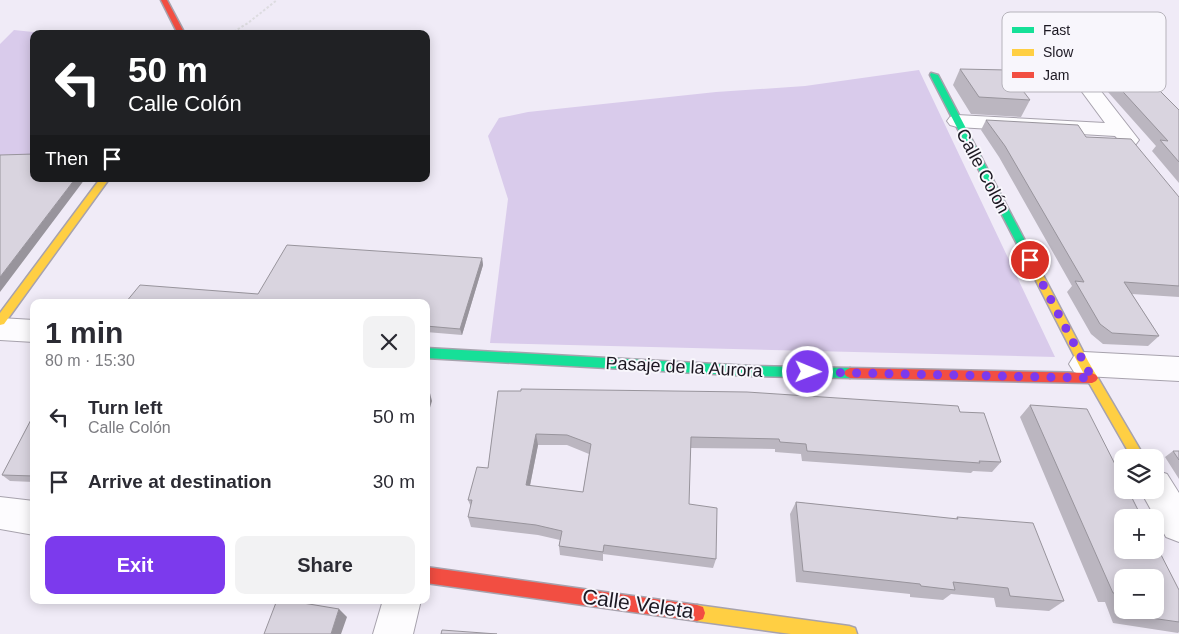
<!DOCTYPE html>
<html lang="en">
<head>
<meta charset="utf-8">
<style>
  :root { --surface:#fff; --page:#f2f2f3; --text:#2b2b33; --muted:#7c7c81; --accent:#7c3aed }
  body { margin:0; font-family:Helvetica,sans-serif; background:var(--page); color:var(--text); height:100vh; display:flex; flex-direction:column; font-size:19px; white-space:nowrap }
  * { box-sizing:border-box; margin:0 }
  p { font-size:16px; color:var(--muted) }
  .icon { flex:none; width:28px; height:28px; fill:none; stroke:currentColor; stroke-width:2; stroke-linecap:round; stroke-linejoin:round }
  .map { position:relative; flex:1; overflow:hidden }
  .panel { position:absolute; left:30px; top:299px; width:400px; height:305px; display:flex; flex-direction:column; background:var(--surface); border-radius:10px; box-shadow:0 2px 12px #0003 }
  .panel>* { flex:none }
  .guide { position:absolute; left:30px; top:30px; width:400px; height:152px; border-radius:10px; box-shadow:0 2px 12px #0003; background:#202124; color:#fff; overflow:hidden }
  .controls { position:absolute; left:1114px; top:449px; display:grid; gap:10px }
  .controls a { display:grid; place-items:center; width:50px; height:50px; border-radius:10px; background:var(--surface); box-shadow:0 2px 12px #0003; font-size:25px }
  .pin { position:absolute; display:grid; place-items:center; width:42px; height:42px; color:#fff; margin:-21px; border:2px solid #fff; border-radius:50%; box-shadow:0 1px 5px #0007 }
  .me { position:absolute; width:55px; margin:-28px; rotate:91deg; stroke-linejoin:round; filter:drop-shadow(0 0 4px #0008) }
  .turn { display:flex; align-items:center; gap:18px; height:105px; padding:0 15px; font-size:22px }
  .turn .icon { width:65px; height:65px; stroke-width:2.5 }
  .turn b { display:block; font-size:35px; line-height:42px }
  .then { display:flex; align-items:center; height:48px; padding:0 15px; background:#0003; gap:10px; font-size:19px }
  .round { display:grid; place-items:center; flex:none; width:52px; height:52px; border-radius:10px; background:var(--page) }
  .overview { display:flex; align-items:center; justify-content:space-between; height:85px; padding:0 15px }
  h1 { font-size:30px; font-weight:800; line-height:38px }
  .primary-button { display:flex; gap:10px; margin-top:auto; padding:10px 15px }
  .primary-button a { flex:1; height:58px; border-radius:10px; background:var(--accent); color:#fff; font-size:20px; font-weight:800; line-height:58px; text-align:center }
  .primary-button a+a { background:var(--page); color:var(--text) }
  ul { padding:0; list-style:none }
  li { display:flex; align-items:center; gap:15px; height:65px; padding:0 15px }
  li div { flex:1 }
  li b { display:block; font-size:19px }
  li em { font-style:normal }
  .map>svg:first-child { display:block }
  .green { fill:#d9cbeb }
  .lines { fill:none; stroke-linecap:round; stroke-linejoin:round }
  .street-casing { stroke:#a7a2ad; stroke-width:2 }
  .fast-casing { stroke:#a7a2ad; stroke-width:3 }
  .slow-casing { stroke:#a7a2ad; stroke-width:3 }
  .jam-casing { stroke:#a7a2ad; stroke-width:3 }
  .path { stroke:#dddce0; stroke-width:2; stroke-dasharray:2.5 2; stroke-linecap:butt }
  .street { fill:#fdfcfe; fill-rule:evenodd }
  .fast { fill:#16e098; fill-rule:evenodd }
  .slow { fill:#ffcf43; fill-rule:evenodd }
  .jam { fill:#f24e42; fill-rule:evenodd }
  .wall { fill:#bbb6c0; fill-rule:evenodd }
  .shaded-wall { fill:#98949c }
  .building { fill:#d9d4df; stroke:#98949c; fill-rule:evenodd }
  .route { stroke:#7c3aed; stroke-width:9; stroke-dasharray:0 16.2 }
  .labels { text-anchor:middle; stroke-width:4; stroke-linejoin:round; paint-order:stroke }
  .street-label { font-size:18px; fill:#1c1822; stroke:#f8f6fc }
  .near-street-label { font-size:21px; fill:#1c1822; stroke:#f8f6fc }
  .key { fill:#f8f6fc; stroke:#b6b3bb; stroke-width:1 }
  .key-label { font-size:14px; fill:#1c1822 }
</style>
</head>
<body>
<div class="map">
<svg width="1179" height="634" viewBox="0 0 1179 634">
  <rect width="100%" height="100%" fill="#f0ebf7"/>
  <path class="green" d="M 14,30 L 52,34 L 34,34 L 34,157 L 0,158 L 0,44 Z
    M 919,70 L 1055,357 L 490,343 L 508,199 L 488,136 L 499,118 L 528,112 L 716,92 L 805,86 Z"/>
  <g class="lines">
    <g class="street-casing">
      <path id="street" d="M 1086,79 L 1093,81 L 1139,140 L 1136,144 C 1125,147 1122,144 1115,136 L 957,127 L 950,125 L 947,121 L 950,117 L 957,115 L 1105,123 L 1077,85 L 1079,81 Z
        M 0,318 L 34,320 L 34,342 L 0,340 Z
        M 1084,352 L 1179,357 L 1179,381 L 1084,376 L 1074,372 L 1069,364 L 1074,356 Z
        M 1155,470 L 1167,474 L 1179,493 L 1179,542 L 1166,537 L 1140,490 L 1155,490 Z
        M 0,497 L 34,501 L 34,535 L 0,529 Z
        M 383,600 L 421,600 L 413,634 L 373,634 Z"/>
    </g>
    <g class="fast-casing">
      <path id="fast" d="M 931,73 L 938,75 L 1043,275 L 1042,278 L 1034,278 L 1033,275 L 930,75 Z
        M 426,348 L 751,366 L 850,368 L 854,370 L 856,373 L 854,376 L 850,378 L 751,376 L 426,358 Z"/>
    </g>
    <g class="slow-casing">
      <path id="slow" d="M 100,179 L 109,179 L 4,324 L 0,325 L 0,313 Z
        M 1038,271 L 1043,275 L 1088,361 L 1145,458 L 1132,458 L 1080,367 L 1033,275 Z
        M 697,605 L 849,626 L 855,628 L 857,634 L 791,634 L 697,621 L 691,619 L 689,613 L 691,607 Z"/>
    </g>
    <g class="jam-casing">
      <path id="jam" d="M 161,0 L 167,0 L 185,34 L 178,34 Z
        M 850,368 L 1092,373 L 1096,375 L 1098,378 L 1096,381 L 1092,383 L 850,378 L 846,376 L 844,373 L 846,370 Z
        M 426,567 L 697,605 L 703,607 L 705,613 L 703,619 L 697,621 L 426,583 Z"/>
    </g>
    <path class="path" d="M 230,34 L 248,23 L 277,0"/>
    <use href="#street" class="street"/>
    <use href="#fast" class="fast"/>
    <use href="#slow" class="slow"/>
    <use href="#jam" class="jam"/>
  </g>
  <path class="wall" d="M 960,69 L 1030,100 L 1021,117 L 971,114 L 953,85 Z
    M 1114,82 L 1179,110 L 1179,183 L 1152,151 L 1156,146 L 1108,92 Z
    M 986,120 L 1086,137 L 1179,197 L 1179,297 L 1132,294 L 1159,336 L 1148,346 L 1103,344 L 1091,334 L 1067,292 L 1072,286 L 999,157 L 981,130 Z
    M 482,258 L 483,265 L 462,335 L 426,332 L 426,302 L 126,302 L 258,294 Z
    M 498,391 L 960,412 L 1001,462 L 992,472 L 973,471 L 971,473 L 802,461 L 801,454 L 775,452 L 775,449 L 690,448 L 689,504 L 716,559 L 713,568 L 603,554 L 603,561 L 560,555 L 559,546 L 560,540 L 538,535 L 471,527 L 468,517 L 471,507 L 468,500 L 488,468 ZM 538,445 L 567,445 L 589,454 L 583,492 L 530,486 Z
    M 1030,405 L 1179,590 L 1179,632 L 1178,633 L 1113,623 L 1105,602 L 1098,602 L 1020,417 ZM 1122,578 L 1155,610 L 1122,610 Z
    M 34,414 L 34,482 L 10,481 L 2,475 Z
    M 1173,451 L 1179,451 L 1179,479 L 1165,457 Z
    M 796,502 L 956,519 L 957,517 L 1064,601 L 1049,611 L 996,607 L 994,598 L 951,594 L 943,600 L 910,597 L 910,594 L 796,582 L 790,514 Z"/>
  <path class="shaded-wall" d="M 75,179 L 85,179 L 0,292 L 0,277 Z
    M 482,258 L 483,265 L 462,335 L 460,329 Z
    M 429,389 L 432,401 L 426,421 L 426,397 Z
    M 536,434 L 538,445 L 528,495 L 526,485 Z
    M 339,609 L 347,617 L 341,634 L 331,634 Z"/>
  <path class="building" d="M 960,69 L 1007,70 L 1030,100 L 979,97 Z
    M 1114,82 L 1159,90 L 1179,110 L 1179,162 L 1160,140 L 1168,141 Z
    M 986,120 L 1078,125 L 1086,137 L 1131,139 L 1179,197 L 1179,286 L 1124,282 L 1159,336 L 1112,333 L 1100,324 L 1075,281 L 1084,282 L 1005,146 Z
    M 34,154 L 34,179 L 75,179 L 0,277 L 0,155 Z
    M 287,245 L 482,258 L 460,329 L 426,326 L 426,302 L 126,302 L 140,285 L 258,294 Z
    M 426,389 L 429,389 L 426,397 Z
    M 521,389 L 747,392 L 958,406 L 960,412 L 984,413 L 1001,462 L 979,461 L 980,463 L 807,451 L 806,444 L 780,442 L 779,439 L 691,437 L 689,504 L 717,508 L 716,559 L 604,545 L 603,552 L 559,546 L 562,531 L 536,525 L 468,517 L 472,500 L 468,500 L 477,467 L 488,468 L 498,391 L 521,391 ZM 536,434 L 567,435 L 591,444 L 583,492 L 526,485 Z
    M 1030,405 L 1087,409 L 1122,478 L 1122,490 L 1128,490 L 1142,518 L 1122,518 L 1122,550 L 1155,550 L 1155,543 L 1179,590 L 1179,622 L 1130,615 L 1128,610 L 1155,610 L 1155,578 L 1122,578 L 1122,598 L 1121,593 L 1113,593 Z
    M 34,414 L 34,476 L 2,475 Z
    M 1173,451 L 1179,451 L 1179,460 Z
    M 796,502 L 958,519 L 957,517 L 1033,523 L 1064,601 L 1010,596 L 1008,588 L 953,582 L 955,590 L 921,586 L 920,584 L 803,571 Z
    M 277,600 L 285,600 L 339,609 L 331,634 L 264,634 Z
    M 442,630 L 497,634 L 441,634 Z"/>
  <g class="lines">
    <path class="route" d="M 808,372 L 1092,378 L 1030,260"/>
  </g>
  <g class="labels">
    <g class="street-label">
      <text transform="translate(983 171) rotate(62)" y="6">Calle Colón</text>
      <text transform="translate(684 367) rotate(3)" y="6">Pasaje de la Aurora</text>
    </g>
    <g class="near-street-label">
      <text transform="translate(638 604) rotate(8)" y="7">Calle Veleta</text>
    </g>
  </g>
  <rect x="1002" y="12" width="164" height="80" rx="8" class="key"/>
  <rect x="1012" y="27" width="22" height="6" fill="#16e098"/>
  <rect x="1012" y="49" width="22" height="7" fill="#ffcf43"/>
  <rect x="1012" y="72" width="22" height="6" fill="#f24e42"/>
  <g class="key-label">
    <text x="1043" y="35">Fast</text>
    <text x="1043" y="57">Slow</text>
    <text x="1043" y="80">Jam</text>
  </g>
</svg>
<div class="controls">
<a><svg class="icon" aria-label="layers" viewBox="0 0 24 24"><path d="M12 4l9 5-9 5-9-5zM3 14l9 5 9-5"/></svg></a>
<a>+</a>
<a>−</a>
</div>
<div class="pin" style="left:1030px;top:260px;background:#d93025"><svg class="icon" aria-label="arrive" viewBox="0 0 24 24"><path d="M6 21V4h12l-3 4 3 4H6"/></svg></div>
<svg class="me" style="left:808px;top:372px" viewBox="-20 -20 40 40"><circle r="17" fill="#7c3aed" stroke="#fff" stroke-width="3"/><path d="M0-11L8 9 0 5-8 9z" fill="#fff"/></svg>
<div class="guide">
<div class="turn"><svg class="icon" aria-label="left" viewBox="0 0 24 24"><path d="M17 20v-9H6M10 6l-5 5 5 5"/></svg><div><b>50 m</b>Calle Colón</div></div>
<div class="then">Then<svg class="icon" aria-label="arrive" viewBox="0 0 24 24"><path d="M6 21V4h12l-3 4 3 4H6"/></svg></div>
</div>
<section class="panel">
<div class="overview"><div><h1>1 min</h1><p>80 m · 15:30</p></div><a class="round"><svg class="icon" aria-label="close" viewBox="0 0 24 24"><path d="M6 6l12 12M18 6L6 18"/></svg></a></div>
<ul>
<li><svg class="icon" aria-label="left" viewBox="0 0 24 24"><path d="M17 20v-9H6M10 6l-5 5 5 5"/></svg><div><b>Turn left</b><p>Calle Colón</p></div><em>50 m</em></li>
<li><svg class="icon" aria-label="arrive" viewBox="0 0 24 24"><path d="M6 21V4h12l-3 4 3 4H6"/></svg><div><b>Arrive at destination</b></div><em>30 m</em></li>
</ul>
<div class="primary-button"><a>Exit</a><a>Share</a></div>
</section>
</div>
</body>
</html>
